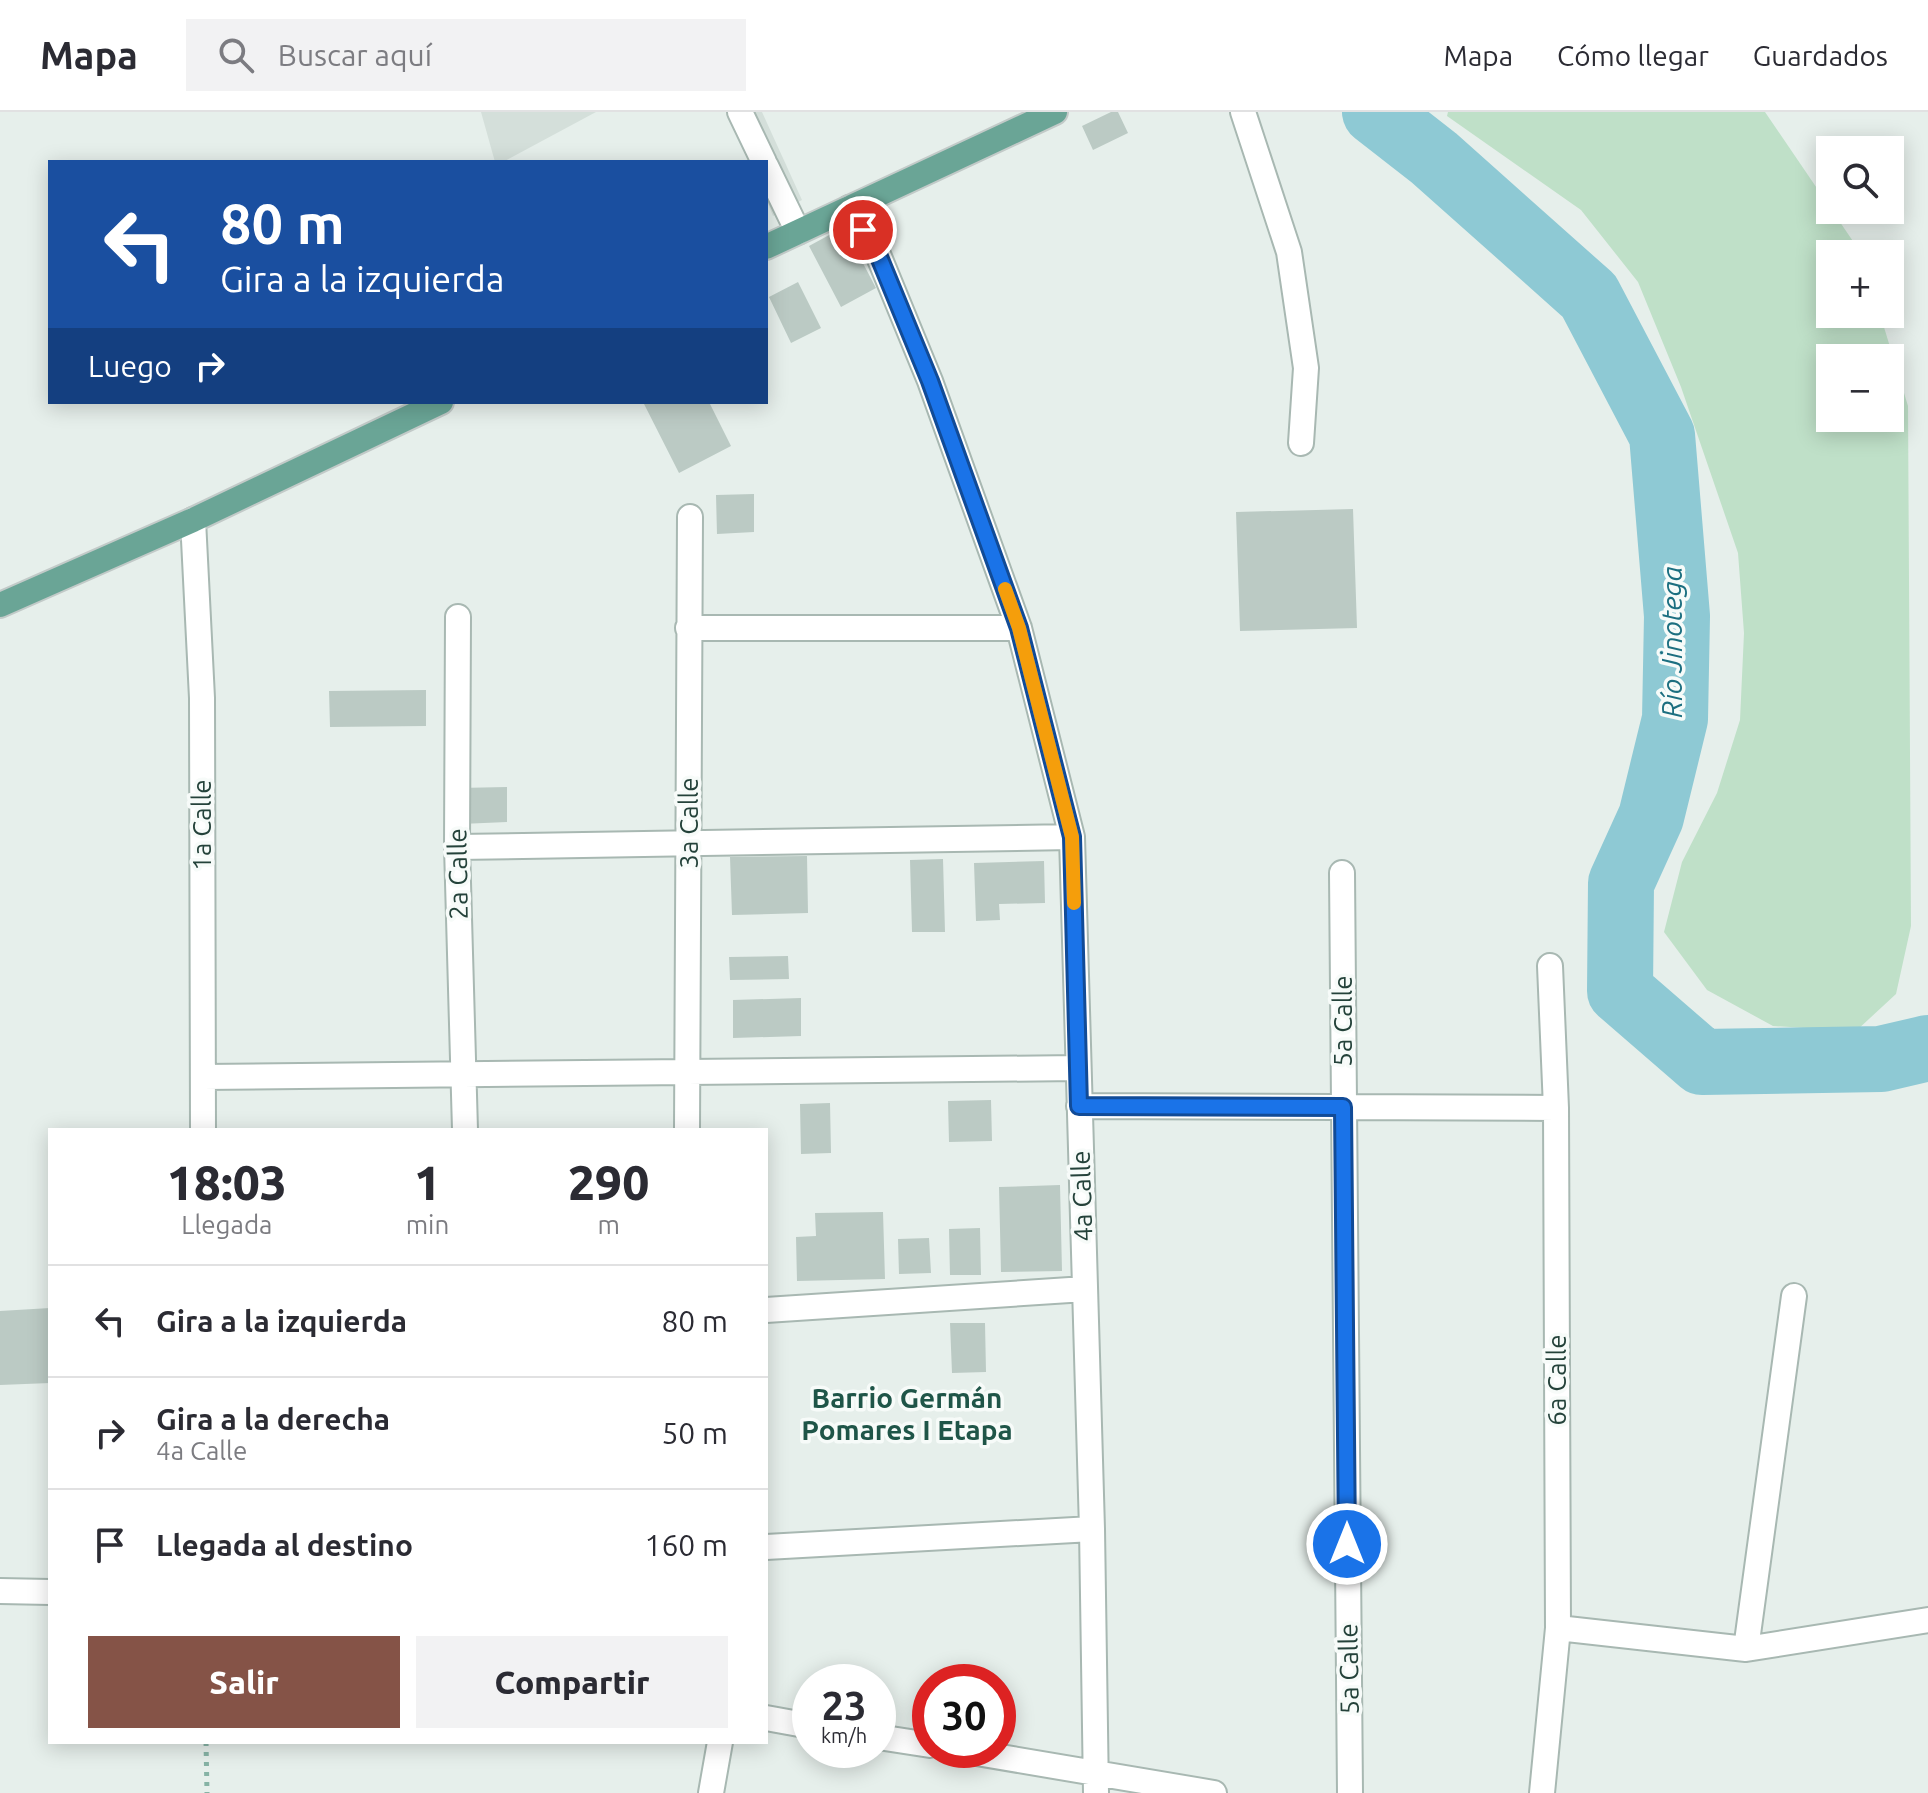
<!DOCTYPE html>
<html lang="es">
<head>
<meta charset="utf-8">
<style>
  :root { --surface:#fff; --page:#f2f2f3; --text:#2b2b33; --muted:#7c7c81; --line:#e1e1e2; --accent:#855347 }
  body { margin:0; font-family:Ubuntu,sans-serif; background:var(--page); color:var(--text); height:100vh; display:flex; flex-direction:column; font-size:30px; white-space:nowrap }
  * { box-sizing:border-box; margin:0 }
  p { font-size:26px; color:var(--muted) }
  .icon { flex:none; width:44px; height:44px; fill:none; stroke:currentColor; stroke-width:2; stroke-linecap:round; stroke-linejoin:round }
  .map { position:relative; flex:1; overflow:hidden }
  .details { position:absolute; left:48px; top:1016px; width:720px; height:616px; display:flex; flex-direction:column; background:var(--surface); border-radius:0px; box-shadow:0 4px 20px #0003 }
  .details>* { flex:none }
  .guide { position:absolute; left:48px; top:48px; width:720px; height:244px; border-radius:0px; box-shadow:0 4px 20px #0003; background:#1a4fa0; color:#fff; overflow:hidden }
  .buttons { position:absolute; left:1816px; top:24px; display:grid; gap:16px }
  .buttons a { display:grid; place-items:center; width:88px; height:88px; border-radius:0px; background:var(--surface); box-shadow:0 4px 20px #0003; font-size:40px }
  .speed { position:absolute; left:792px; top:1552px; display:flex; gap:16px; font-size:40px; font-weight:700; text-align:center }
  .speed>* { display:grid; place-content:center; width:104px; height:104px; border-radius:50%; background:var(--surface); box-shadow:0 4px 20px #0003; line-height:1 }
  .speed small { font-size:20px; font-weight:400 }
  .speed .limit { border:12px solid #d22; background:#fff; color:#111 }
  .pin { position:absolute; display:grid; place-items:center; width:68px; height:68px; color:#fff; margin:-34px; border:4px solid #fff; border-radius:50%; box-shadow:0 2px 8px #0007 }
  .me { position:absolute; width:88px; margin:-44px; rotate:0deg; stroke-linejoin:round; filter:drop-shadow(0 0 6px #0008) }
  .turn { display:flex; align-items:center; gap:28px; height:168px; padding:0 40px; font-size:36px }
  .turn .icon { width:104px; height:104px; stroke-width:2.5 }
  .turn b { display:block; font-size:56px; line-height:68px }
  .then { display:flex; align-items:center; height:76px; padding:0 40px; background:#0003; gap:16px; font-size:30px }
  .eta { display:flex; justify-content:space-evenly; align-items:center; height:136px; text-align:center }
  .eta b { font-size:48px; font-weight:800; line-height:56px }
  .primary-button { display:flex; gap:16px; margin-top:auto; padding:16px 40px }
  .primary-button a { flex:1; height:92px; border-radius:0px; background:var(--accent); color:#fff; font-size:32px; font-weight:800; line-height:92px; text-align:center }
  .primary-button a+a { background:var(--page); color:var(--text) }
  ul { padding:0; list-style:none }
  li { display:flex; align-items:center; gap:24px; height:112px; padding:0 40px; border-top:2px solid var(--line) }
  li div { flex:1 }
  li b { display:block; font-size:30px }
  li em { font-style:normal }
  header { display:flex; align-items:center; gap:48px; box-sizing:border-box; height:112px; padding:0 40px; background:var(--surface); border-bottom:2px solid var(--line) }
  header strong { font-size:38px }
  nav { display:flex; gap:44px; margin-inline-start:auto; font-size:28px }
  .search { width:560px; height:72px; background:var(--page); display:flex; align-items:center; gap:20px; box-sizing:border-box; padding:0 28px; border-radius:0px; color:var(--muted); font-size:30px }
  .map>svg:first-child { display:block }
  .built { fill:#d4dfda }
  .green { fill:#bfe0c8; fill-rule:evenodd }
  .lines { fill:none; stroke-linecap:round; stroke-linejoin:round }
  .river { stroke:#8ec9d4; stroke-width:66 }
  .building { fill:#bbcac4 }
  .minor-casing { stroke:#a8b8b2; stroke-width:28 }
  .major-casing { stroke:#c2cac8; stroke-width:28 }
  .path { stroke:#86b3a5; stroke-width:5; stroke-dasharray:4 6; stroke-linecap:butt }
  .minor { stroke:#fff; stroke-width:24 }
  .major { stroke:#6aa596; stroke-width:24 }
  .route-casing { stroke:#114b97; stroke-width:20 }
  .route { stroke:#1a73e8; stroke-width:14 }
  .slow { stroke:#f59e0b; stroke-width:14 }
  .labels { text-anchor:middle; stroke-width:7; stroke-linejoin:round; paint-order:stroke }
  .street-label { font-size:26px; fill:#24423a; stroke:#f7fbf9 }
  .water-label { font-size:28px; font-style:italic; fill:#1c6f80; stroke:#f7fbf9 }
  .neighbourhood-label { font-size:28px; font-weight:bold; fill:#1f5548; stroke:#f7fbf9 }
</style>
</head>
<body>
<header>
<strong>Mapa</strong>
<div class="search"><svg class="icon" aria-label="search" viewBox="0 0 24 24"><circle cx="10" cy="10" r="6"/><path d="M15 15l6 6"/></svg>Buscar aquí</div>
<nav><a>Mapa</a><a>Cómo llegar</a><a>Guardados</a></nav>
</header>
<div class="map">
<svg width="1928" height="1681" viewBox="0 0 1928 1681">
  <rect width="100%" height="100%" fill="#e6efeb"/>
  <path class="built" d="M 481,0 L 596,0 L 503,50 L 495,50 Z
    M 729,0 L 762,0 L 802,88 L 773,104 L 766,87 L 766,50 L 751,50 Z"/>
  <path class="green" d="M 1448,0 L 1765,0 L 1861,141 L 1830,142 L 1830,202 L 1880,202 L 1908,294 L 1911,814 L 1896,882 L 1856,919 L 1773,914 L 1707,878 L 1664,820 L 1682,750 L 1717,681 L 1740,608 L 1744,521 L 1738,441 L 1681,275 L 1638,170 L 1581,98 L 1447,4 ZM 1830,246 L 1890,246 L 1890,306 L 1830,306 Z"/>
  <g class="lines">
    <path class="river" d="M 1375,0 L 1434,46 L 1589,184 L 1662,323 L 1677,504 L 1675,607 L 1651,705 L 1621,771 L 1620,879 L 1702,950 L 1881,947 L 1928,936"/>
  </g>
  <path class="building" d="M 1111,0 L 1118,0 L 1128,21 L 1093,38 L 1082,14 Z
    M 844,115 L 876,176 L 841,195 L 809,134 Z
    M 798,170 L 821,216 L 791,231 L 769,185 Z
    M 643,290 L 709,290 L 731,334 L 679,361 Z
    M 754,382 L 754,420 L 717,422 L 716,383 Z
    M 1353,397 L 1357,516 L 1240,519 L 1236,400 Z
    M 426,578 L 426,614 L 330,615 L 329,579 Z
    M 507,675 L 507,710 L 461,712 L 459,676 Z
    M 807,744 L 808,801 L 732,803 L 730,745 Z
    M 943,747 L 945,820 L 912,820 L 910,748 Z
    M 1044,749 L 1045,791 L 999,792 L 1000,808 L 976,809 L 974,751 Z
    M 788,844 L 789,867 L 730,868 L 729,845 Z
    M 801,886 L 801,924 L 733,926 L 733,888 Z
    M 991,988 L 992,1029 L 949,1030 L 948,989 Z
    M 830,991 L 831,1041 L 801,1042 L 800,992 Z
    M 1060,1073 L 1062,1159 L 1001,1160 L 999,1075 Z
    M 883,1100 L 885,1167 L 797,1169 L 796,1125 L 816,1124 L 815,1101 Z
    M 980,1116 L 981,1163 L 950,1163 L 949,1117 Z
    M 929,1126 L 931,1161 L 899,1162 L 898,1127 Z
    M 50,1196 L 50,1271 L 0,1273 L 0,1199 Z
    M 950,1211 L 985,1211 L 986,1260 L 952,1261 Z"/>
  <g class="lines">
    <g class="minor-casing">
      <path id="minor" d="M 740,0 L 764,50
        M 1243,0 L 1289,140 L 1306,256 L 1301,331
        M 766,54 L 798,120
        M 849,96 L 877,140 L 930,269 L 1019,516 L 1072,725 L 1092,1417 L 1096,1681
        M 193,408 L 202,586 L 203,1018
        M 458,505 L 457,735 L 465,1018
        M 688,516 L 1019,516
        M 457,735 L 1072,725
        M 1342,761 L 1350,1681
        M 203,965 L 1078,956
        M 1079,994 L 1556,996
        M 687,1018 L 690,405
        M 766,1198 L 1085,1177
        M 766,1435 L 1092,1417
        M 0,1479 L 50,1480
        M 1558,1516 L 1746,1537 L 1928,1508
        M 1746,1537 L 1794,1184
        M 766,1606 L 810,1614
        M 878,1625 L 930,1633
        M 959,1638 L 1214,1681
        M 711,1681 L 720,1630
        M 1542,1681 L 1558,1516 L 1556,996 L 1550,854"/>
    </g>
    <g class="major-casing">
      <path id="major" d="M 766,135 L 1055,0
        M 0,493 L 193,408 L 441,290"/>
    </g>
    <path class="path" d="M 206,1630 L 207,1681"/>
    <use href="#minor" class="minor"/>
    <use href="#major" class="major"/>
  </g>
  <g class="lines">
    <g class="route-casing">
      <path id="route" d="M 863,118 L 877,140 L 930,269 L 1019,516 L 1072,725 L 1079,994 L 1343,995 L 1347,1432"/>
    </g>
    <use href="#route" class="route"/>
    <path class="slow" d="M 1005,477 L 1019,516 L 1072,725 L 1074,791"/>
  </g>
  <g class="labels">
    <g class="street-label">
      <text transform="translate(689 711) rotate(-90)" y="9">3a Calle</text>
      <text transform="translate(202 713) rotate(-90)" y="9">1a Calle</text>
      <text transform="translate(458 762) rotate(-91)" y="9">2a Calle</text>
      <text transform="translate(1343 909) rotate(-90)" y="9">5a Calle</text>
      <text transform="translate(1082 1084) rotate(-92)" y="9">4a Calle</text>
      <text transform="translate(1557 1268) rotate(-90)" y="9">6a Calle</text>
      <text transform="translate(1349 1557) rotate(-91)" y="9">5a Calle</text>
    </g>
    <g class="water-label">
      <text transform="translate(1672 530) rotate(-90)" y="10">Río Jinotega</text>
    </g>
    <g class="neighbourhood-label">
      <text x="907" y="1296">Barrio Germán<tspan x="907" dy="32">Pomares I Etapa</tspan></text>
    </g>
  </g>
</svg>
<div class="buttons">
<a><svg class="icon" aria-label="search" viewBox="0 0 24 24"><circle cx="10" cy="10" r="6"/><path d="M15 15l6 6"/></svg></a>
<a>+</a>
<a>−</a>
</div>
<div class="speed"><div>23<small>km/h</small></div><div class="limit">30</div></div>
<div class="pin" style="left:863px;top:118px;background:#d93025"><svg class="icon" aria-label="arrive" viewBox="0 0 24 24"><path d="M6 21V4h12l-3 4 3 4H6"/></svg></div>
<svg class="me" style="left:1347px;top:1432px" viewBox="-20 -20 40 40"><circle r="17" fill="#1a73e8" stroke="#fff" stroke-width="3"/><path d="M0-11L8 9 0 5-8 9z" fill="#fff"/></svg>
<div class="guide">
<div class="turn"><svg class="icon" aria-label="left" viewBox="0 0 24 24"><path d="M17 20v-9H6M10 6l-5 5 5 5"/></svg><div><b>80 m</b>Gira a la izquierda</div></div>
<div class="then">Luego<svg class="icon" aria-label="right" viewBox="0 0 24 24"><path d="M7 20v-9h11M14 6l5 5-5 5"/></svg></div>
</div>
<section class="details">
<div class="eta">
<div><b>18:03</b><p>Llegada</p></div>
<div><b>1</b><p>min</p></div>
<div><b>290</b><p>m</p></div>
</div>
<ul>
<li><svg class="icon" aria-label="left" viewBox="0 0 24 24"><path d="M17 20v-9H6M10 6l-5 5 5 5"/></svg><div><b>Gira a la izquierda</b></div><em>80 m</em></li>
<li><svg class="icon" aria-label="right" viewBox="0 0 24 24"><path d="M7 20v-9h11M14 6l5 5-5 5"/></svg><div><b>Gira a la derecha</b><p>4a Calle</p></div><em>50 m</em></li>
<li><svg class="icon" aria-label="arrive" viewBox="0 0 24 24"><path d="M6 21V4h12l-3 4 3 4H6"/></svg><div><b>Llegada al destino</b></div><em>160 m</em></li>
</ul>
<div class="primary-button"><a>Salir</a><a>Compartir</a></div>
</section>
</div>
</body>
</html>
